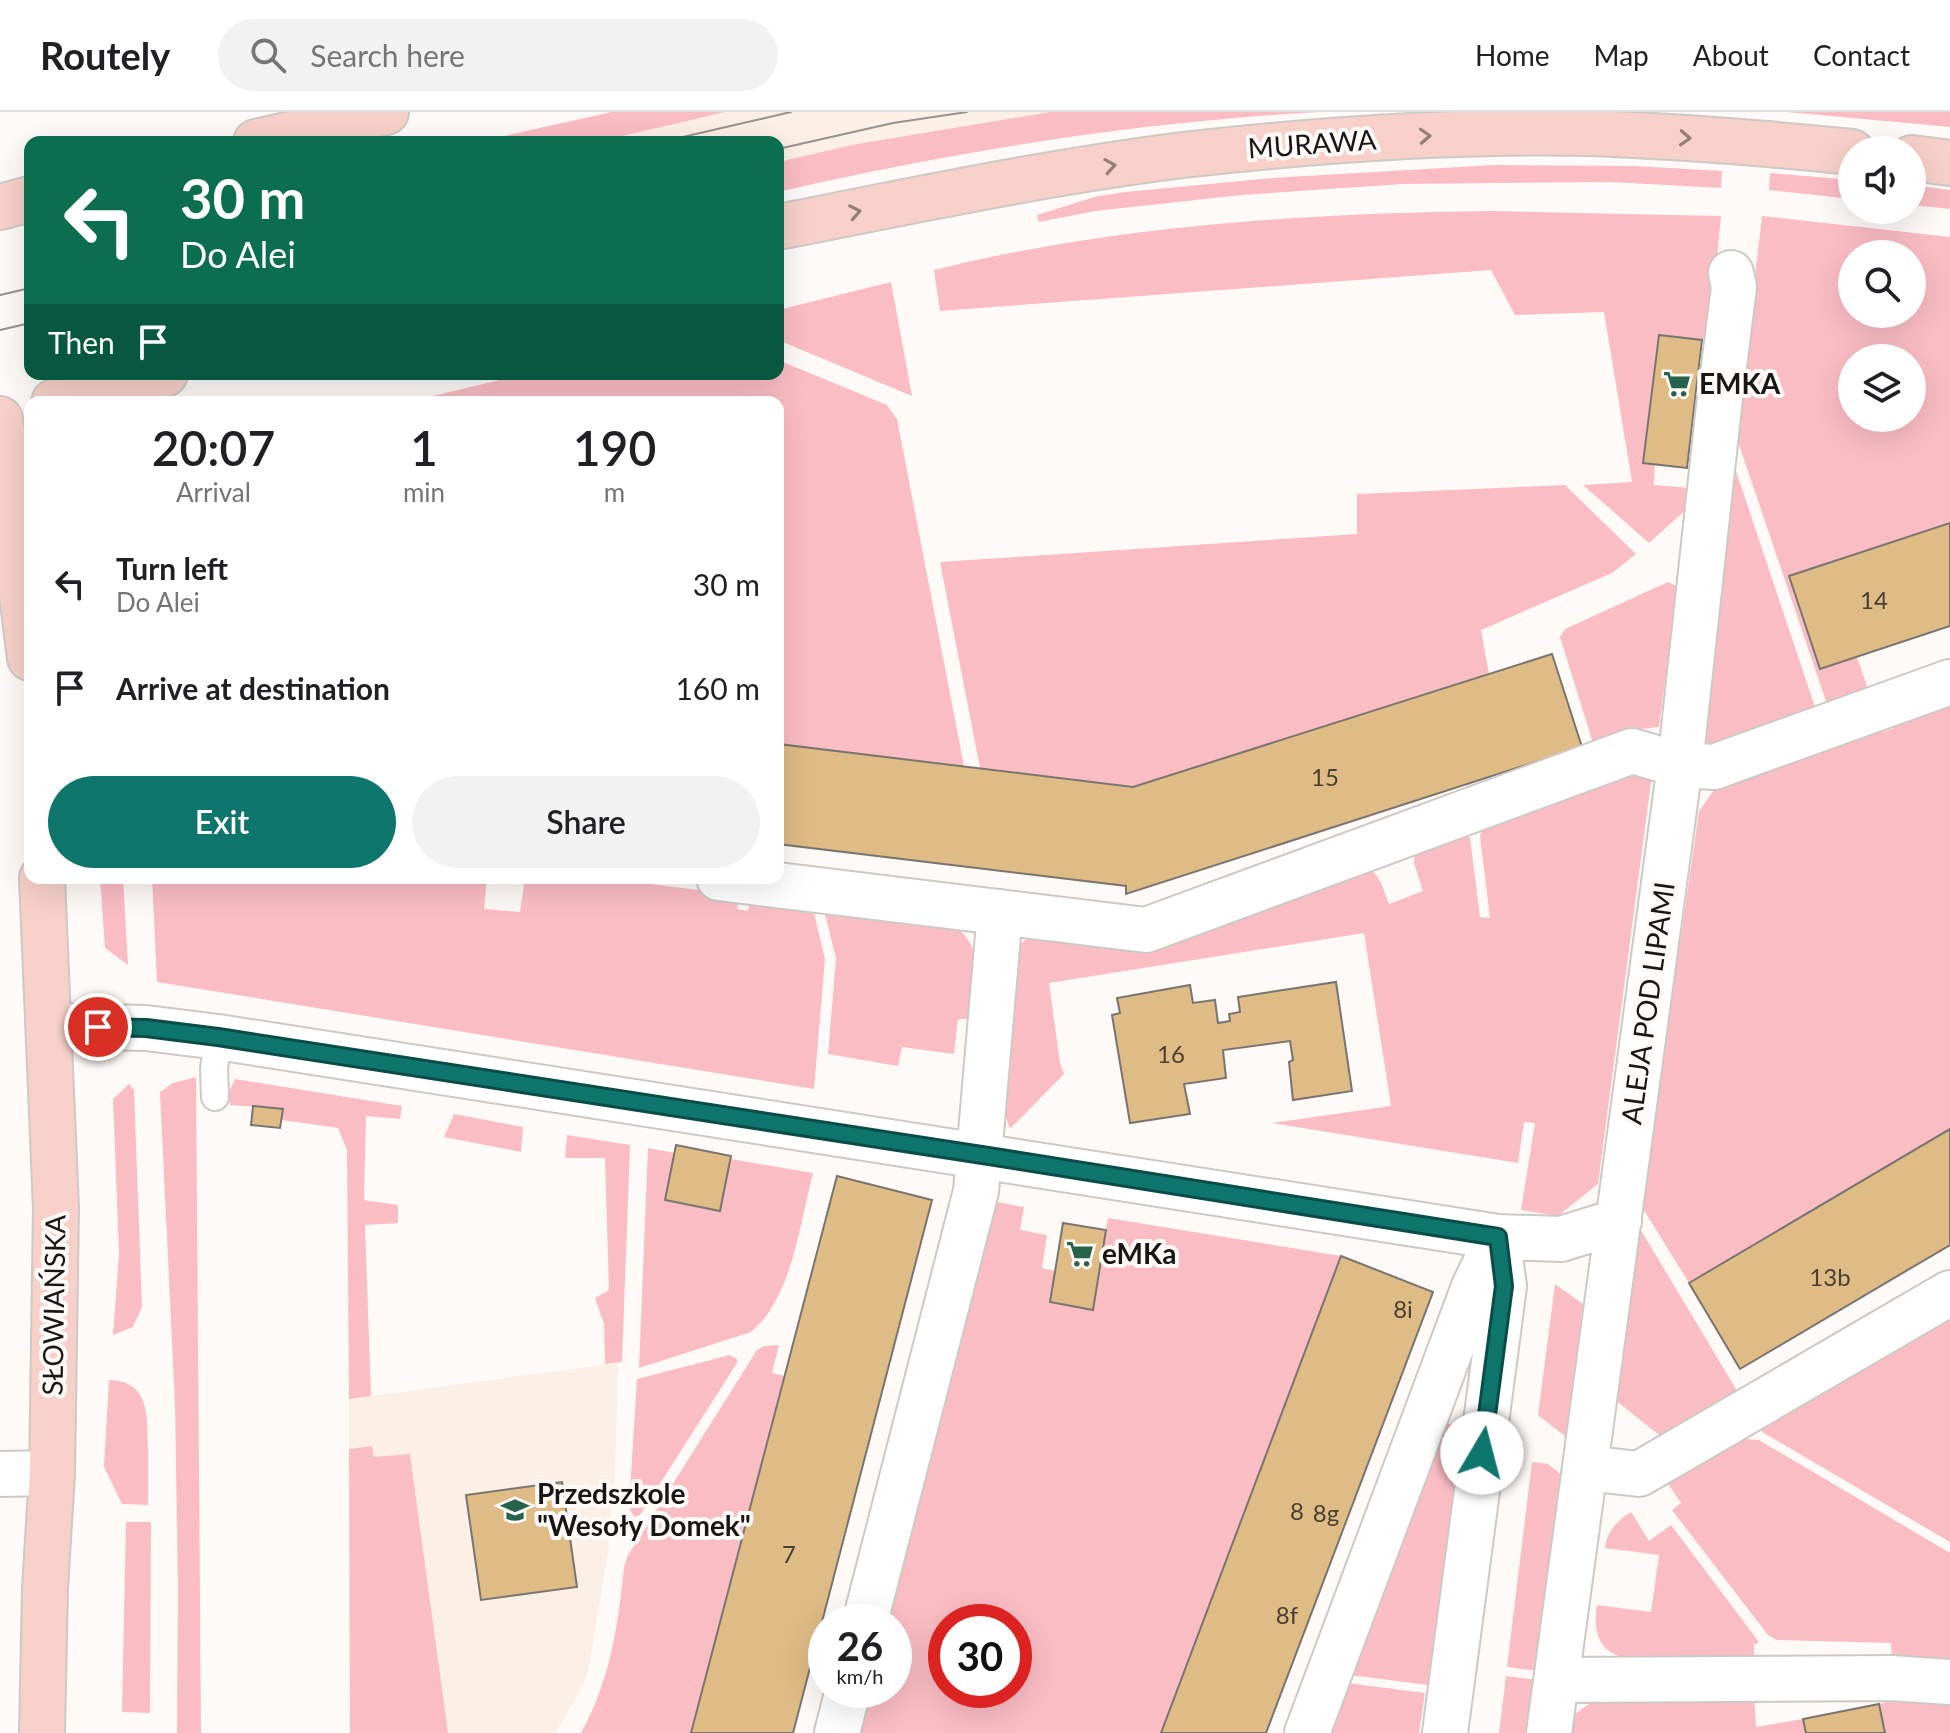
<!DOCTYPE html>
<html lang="en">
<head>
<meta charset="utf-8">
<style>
  :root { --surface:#fff; --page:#f2f2f2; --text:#202124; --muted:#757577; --line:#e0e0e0; --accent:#0f766e }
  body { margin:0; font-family:Lato,sans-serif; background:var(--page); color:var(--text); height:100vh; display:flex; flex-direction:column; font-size:30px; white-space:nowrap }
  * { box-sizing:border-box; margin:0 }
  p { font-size:26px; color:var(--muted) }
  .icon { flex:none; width:44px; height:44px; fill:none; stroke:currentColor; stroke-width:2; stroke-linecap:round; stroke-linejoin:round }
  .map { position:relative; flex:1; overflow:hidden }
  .panel { position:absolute; left:24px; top:284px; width:760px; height:488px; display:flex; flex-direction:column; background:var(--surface); border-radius:16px; box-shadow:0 8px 32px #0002 }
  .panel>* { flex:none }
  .banner { position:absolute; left:24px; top:24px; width:760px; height:244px; border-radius:16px; box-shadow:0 8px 32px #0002; background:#0b6e4f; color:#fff; overflow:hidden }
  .controls { position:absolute; left:1838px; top:24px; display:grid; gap:16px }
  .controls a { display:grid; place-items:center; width:88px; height:88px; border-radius:50%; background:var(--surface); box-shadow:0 8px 32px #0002; font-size:40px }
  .speed { position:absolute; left:808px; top:1492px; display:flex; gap:16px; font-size:40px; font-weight:700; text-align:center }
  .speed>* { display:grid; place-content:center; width:104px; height:104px; border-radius:50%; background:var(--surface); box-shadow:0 8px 32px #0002; line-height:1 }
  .speed small { font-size:20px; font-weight:400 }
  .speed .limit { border:12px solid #d22; background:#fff; color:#111 }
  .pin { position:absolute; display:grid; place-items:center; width:68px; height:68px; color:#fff; margin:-34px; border:4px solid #fff; border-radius:50%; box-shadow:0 2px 8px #0007 }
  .me { position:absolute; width:88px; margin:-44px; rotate:8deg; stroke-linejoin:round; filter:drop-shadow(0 0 6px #0008) }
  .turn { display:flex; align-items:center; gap:28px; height:168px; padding:0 24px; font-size:36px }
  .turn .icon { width:104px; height:104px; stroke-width:2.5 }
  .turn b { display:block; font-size:56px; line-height:68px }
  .then { display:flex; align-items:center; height:76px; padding:0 24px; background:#0003; gap:16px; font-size:30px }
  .eta { display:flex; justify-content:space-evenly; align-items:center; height:136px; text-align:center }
  .eta b { font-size:48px; font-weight:600; line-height:56px }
  .cta { display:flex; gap:16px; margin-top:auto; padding:16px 24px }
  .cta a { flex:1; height:92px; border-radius:48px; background:var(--accent); color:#fff; font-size:32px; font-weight:600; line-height:92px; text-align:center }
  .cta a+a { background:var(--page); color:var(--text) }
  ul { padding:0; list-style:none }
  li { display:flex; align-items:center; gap:24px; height:104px; padding:0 24px }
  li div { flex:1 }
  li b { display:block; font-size:30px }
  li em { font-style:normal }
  header { display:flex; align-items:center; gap:48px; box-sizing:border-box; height:112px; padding:0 40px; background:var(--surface); border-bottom:2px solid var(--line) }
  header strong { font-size:38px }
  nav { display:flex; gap:44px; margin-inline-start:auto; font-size:28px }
  .search { width:560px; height:72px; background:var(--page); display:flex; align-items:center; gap:20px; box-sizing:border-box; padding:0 28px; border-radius:44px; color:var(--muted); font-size:30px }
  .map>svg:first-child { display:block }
  .built { fill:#fbefe6 }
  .green { fill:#fbbdc4; fill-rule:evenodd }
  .building { fill:#dfbb85; stroke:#787570; stroke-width:2 }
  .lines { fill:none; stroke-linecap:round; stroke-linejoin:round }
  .lane-casing { stroke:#cec9c5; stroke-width:30 }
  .street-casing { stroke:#cec9c5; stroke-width:48 }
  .secondary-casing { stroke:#cec9c5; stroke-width:48 }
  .lane { stroke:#fff; stroke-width:26 }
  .street { stroke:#fff; stroke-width:44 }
  .secondary { stroke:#f7d1c9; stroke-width:44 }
  .tram { stroke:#959290; stroke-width:2 }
  .oneway { stroke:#937d78 }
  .route-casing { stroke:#0a4d48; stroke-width:20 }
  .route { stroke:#0f766e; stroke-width:14 }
  .labels { text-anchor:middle; stroke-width:8; stroke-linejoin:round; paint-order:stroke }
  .number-label { font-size:24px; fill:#4a4032 }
  .street-label { font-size:28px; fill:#191716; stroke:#fefaf7 }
  .poi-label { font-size:28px; font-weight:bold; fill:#191716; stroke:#fefaf7; text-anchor:start }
</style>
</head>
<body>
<header>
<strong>Routely</strong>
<div class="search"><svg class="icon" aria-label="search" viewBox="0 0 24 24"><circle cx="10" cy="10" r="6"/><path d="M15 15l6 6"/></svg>Search here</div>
<nav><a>Home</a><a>Map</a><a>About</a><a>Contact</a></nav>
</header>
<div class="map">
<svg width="1950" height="1621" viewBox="0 0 1950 1621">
  <rect width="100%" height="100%" fill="#fefaf7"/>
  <path class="built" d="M 725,0 L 1050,0 L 857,32 L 778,50 L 778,30 L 597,30 Z
    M 618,1251 L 615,1356 L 608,1440 L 588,1560 L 576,1586 L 555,1621 L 448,1621 L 410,1342 L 374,1345 L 372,1334 L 349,1337 L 349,1287 Z"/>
  <path class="green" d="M 612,0 L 725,0 L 597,30 L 505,30 L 504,24 Z
    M 1050,0 L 1320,0 C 1138,10 956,39 778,80 L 778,50 L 857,32 Z
    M 1787,0 L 1950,0 L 1950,15 Z
    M 1494,53 L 1635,54 L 1722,59 L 1721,76 L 1611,70 L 1403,72 L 1242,83 L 1095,99 L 1039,110 L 1037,103 L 1098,84 L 1126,80 L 1272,66 Z
    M 1770,61 L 1852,68 L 1852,87 L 1769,78 Z
    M 1912,73 L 1950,78 L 1950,97 L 1912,93 Z
    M 1490,99 L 1721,104 L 1709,228 L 1659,223 L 1654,373 L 1690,376 L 1688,396 L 1649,431 L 1583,373 L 1632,370 L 1604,200 L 1515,203 L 1491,158 L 940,199 L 934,158 C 1110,114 1309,101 1490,99 Z
    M 1762,104 L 1950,125 L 1950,411 L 1789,464 L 1820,556 L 1857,545 L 1870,583 L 1829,598 L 1736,324 ZM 1852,142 L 1912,142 L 1912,202 L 1852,202 ZM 1852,246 L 1912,246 L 1912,306 L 1852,306 Z
    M 891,170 L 912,284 L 778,228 L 778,198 Z
    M 778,248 L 887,293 L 897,307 L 964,654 L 778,632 L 778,290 L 408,290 L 524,262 L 778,262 Z
    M 1734,353 L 1817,601 L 1710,640 L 1699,634 Z
    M 1565,373 L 1636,442 L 1612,461 L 1481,518 L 1489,562 L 1133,675 L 980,656 L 940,450 L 1357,422 L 1357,382 Z
    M 1668,470 L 1678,475 L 1659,615 L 1632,618 L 1593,631 L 1560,525 L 1565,517 Z
    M 1950,587 L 1950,1017 L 1689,1171 L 1642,1095 L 1699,699 L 1720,670 L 1880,611 L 1883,620 L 1894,616 L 1892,608 Z
    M 1653,655 L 1598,1072 L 1558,1104 L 1521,1098 L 1535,1011 L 1524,1010 L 1518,1051 L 1272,1011 L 1391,994 L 1364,821 L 1049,871 L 1060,951 L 1064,962 L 1010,1017 L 1000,988 L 1019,833 L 1029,825 L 1366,756 C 1381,761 1383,778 1389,792 L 1423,779 L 1414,751 L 1415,740 L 1464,721 L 1470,726 L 1480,805 L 1490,806 L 1480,724 L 1486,709 Z
    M 100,766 L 123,766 L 128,853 L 105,836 Z
    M 152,766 L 487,766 L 484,797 L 520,800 L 524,772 L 529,766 L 601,766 L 739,783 L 737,797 L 748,799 L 750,785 L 812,792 L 825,847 L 814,977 L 157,870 Z
    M 823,795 L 960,818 C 985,842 975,875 973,907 L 958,907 L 954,942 L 902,935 L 898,954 L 828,942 L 836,846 Z
    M 196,965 L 201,1621 L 177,1621 L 178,1476 L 175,1291 L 160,980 L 173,971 Z
    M 235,967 L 402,994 L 400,1007 L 366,1004 L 364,1088 L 398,1093 L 398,1111 L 365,1113 L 371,1284 L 349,1287 L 347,1038 L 338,1016 L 282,1008 L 282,997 L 230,993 L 228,982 Z
    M 129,972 L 134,978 L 142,1195 L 133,1215 L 113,1223 L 119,1142 L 113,987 Z
    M 454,1002 L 523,1015 L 521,1040 L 444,1025 Z
    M 567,1023 L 630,1033 L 622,1250 L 605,1252 L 604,1212 L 595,1186 L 609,1178 L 605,1046 L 565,1046 Z
    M 648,1036 L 675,1041 L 720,1098 L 731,1047 L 813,1061 C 800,1111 792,1186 751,1220 L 639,1256 Z
    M 992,1089 L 1024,1095 L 1020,1118 L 1047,1123 L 1042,1156 L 1055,1159 L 1050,1190 L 1092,1197 L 1108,1106 L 1341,1144 L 1161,1621 L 854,1621 L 865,1578 L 894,1578 L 894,1510 L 882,1510 ZM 946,1510 L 1014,1510 L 1014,1578 L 946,1578 Z
    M 1639,1115 L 1739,1282 L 1664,1327 L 1614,1287 Z
    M 1555,1172 L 1583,1192 L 1566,1325 L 1538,1303 Z
    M 1950,1195 L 1950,1430 L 1762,1320 L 1762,1307 Z
    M 779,1233 L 772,1261 L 784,1264 L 691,1621 L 581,1621 C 610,1569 618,1514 624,1455 L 627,1445 L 757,1238 L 764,1234 Z
    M 730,1243 L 737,1247 L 737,1251 L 640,1403 L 634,1405 L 629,1395 L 637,1267 Z
    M 109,1268 C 150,1269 147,1304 148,1335 C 148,1354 148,1373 148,1393 L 122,1392 L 104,1355 Z
    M 1442,1310 L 1462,1315 L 1428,1573 L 1350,1563 Z
    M 1732,1326 L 1759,1328 L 1950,1441 L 1950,1554 L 1892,1550 L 1891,1531 L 1777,1528 L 1768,1523 L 1672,1398 L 1681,1391 L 1667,1370 Z
    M 372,1334 L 374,1345 L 410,1342 L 448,1621 L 350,1621 L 349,1337 Z
    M 1532,1350 L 1548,1352 L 1562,1363 L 1538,1559 L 1507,1555 Z
    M 1631,1400 L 1649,1429 L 1671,1413 L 1759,1530 L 1754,1533 L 1754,1550 C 1729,1549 1705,1549 1680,1549 C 1636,1549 1587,1554 1597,1493 L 1651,1500 L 1659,1443 L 1605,1436 C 1607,1419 1617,1409 1631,1400 Z
    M 126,1410 L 151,1410 L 150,1601 L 122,1600 Z
    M 1506,1564 L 1537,1568 L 1530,1621 L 1499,1621 Z
    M 1347,1571 L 1425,1581 L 1419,1621 L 1327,1621 Z
    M 1891,1582 L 1950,1586 L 1950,1621 L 1885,1621 L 1879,1592 L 1890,1589 Z
    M 1754,1583 L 1756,1615 L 1803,1607 L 1806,1621 L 1569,1621 L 1575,1602 L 1593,1589 Z"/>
  <path class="building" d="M 1659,223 L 1702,228 L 1687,356 L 1643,351 Z
    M 1950,411 L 1950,514 L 1820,557 L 1789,464 Z
    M 1552,542 L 1582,635 L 1126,782 L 1126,774 L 778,732 L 778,632 L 1133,675 Z
    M 1336,870 L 1352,979 L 1293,988 L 1289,950 L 1293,948 L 1290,929 L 1223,938 L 1226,966 L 1184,972 L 1190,1002 L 1130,1011 L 1112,903 L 1120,901 L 1117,886 L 1190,873 L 1193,891 L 1215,888 L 1218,911 L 1230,909 L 1229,902 L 1240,900 L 1238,885 Z
    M 253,994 L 283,997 L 280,1016 L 251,1013 Z
    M 1950,1017 L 1950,1133 L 1740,1257 L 1689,1171 Z
    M 676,1033 L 731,1044 L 720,1099 L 665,1088 Z
    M 837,1064 L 932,1088 L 793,1621 L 691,1621 Z
    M 1063,1111 L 1106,1118 L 1093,1198 L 1050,1190 Z
    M 1341,1144 L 1433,1180 L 1266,1621 L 1161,1621 Z
    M 562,1370 L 577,1475 L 481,1488 L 466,1383 Z
    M 1879,1592 L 1885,1621 L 1806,1621 L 1803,1607 Z"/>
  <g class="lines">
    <g class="lane-casing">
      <path id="lane" d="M 215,985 L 214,957 L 218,925"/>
    </g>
    <g class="street-casing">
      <path id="street" d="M 719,766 L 1146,818 L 1632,639 L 1680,653 L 1714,655 L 1950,570
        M 49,914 L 146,916 L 218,925 C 644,993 1071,1056 1498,1125 L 1561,1127 L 1619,1109
        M 1586,1356 L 1639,1362 L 1950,1181
        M 0,1362 L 52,1361
        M 865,1510 L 976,1079 L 1000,800
        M 1556,1568 L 1891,1566 L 1950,1570
        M 837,1621 L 848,1578
        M 1307,1621 L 1474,1175 L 1498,1125
        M 1445,1621 L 1504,1174 L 1498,1132
        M 1549,1621 L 1680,653 L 1719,294 L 1734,175 L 1731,161"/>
    </g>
    <g class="secondary-casing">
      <path id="secondary" d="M 256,30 L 386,0
        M 1912,46 L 1950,51
        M 0,95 L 30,87
        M 778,115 C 912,89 1047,60 1183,43 C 1316,28 1452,18 1587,21 C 1675,24 1764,31 1852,40
        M 54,290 L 165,262
        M 0,307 L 30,546
        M 42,766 L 56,1096 L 52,1361 L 45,1477 L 42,1621"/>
    </g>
    <use href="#lane" class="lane"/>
    <use href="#street" class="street"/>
    <use href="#secondary" class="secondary"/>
    <path class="tram" d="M 661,30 L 791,0
      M 778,37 L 893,11 L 967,0
      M 0,183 L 30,176
      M 0,218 L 30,211"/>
  </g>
  <defs><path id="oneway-chevron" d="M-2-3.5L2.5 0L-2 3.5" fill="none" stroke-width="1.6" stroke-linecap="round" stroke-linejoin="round" transform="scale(2)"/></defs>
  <g class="oneway">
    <use href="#oneway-chevron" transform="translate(1425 24) rotate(-3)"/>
    <use href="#oneway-chevron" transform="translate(1685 26) rotate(3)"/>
    <use href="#oneway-chevron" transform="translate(1110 54) rotate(-9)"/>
    <use href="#oneway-chevron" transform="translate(855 100) rotate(-11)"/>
  </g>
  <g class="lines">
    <g class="route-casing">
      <path id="route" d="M 98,915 L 146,916 L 218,925 C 644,992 1072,1055 1498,1125 L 1504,1174 L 1482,1341"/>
    </g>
    <use href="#route" class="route"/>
  </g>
  <defs>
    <g id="supermarket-bare" transform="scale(2.16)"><path d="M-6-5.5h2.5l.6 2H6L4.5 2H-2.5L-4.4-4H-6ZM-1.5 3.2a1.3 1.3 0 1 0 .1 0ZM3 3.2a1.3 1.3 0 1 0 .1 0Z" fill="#27624c" stroke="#fefaf7" stroke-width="2.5" paint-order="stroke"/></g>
    <g id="school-bare" transform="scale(2.16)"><path d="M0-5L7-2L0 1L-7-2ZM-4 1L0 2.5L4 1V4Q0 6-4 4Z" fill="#27624c" stroke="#fefaf7" stroke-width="2.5" paint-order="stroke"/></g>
  </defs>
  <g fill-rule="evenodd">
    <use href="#supermarket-bare" x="1677" y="272"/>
    <use href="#supermarket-bare" x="1080" y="1142"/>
    <use href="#school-bare" x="515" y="1398"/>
  </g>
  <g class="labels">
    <g class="number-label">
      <text x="1874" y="497">14</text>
      <text x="1325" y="674">15</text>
      <text x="1171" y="951">16</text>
      <text x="1830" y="1174">13b</text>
      <text x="1403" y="1206">8i</text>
      <text x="1297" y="1408">8</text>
      <text x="1326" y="1410">8g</text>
      <text x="789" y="1451">7</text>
      <text x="1287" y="1512">8f</text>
    </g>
    <g class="street-label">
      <text transform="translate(1312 32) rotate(-4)" y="10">MURAWA</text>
      <text transform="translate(1648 891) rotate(-82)" y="10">ALEJA POD LIPAMI</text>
      <text transform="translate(54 1193) rotate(-89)" y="10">SŁOWIAŃSKA</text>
    </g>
    <g class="poi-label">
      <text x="1699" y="282">EMKA</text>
      <text x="1102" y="1152">eMKa</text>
      <text x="537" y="1392">Przedszkole<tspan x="537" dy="32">"Wesoły Domek"</tspan></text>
    </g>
  </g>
</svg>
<div class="controls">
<a><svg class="icon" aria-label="sound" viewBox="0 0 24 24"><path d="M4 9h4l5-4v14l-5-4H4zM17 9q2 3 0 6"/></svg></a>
<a><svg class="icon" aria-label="search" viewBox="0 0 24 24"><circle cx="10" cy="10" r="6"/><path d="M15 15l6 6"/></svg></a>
<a><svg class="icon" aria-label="layers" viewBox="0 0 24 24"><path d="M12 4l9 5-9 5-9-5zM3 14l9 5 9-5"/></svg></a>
</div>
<div class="speed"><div>26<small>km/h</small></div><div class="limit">30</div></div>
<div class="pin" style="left:98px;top:915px;background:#d93025"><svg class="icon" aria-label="arrive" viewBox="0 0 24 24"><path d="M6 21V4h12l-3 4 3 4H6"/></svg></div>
<svg class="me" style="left:1482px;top:1341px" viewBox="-20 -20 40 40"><circle r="19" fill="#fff"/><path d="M0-13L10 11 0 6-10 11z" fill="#0f766e"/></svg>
<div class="banner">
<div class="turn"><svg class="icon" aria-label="left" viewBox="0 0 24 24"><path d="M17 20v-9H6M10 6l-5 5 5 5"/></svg><div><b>30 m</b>Do Alei</div></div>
<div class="then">Then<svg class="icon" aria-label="arrive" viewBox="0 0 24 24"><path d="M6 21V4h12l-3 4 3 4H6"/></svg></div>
</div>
<section class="panel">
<div class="eta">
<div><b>20:07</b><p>Arrival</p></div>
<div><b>1</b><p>min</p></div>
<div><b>190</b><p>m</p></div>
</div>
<ul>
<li><svg class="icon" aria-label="left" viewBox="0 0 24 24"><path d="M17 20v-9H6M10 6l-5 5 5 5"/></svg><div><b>Turn left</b><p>Do Alei</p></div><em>30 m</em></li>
<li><svg class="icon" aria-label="arrive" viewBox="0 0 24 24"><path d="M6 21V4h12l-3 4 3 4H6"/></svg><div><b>Arrive at destination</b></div><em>160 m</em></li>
</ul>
<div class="cta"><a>Exit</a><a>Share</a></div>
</section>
</div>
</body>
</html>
